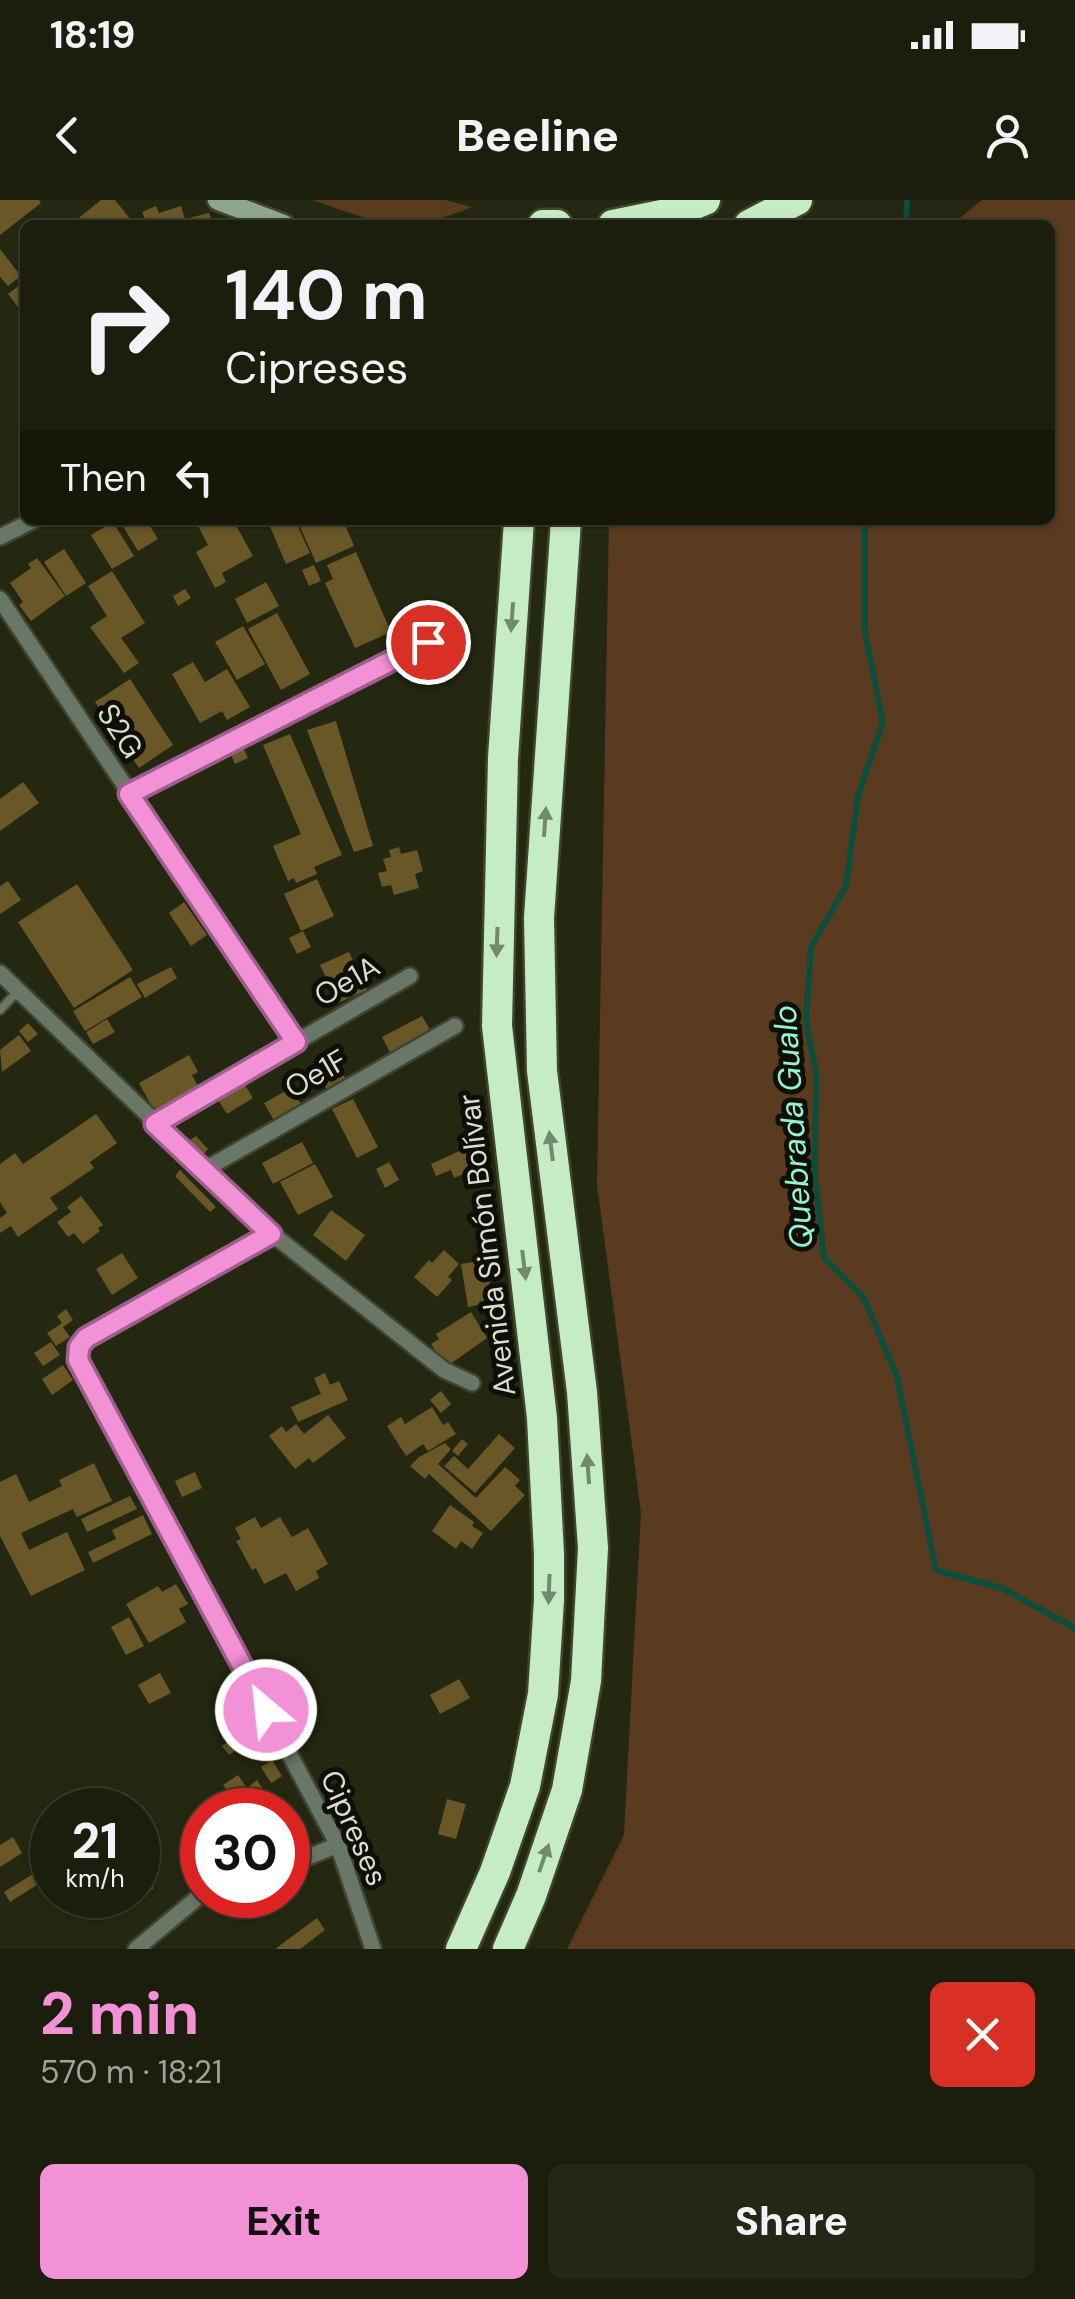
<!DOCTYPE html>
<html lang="en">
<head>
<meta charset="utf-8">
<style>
  :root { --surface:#1b1e0c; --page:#242715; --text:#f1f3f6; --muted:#a0a29d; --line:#393c2d; --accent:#f391d6 }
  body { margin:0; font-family:"DM Sans",sans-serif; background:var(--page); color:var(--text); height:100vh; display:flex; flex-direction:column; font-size:38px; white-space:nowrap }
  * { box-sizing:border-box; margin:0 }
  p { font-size:32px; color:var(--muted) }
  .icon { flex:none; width:55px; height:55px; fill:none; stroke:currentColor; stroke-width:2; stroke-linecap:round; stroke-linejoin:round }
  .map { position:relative; height:1749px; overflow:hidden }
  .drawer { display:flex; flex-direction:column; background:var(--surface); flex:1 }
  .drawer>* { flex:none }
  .banner { position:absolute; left:20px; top:20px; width:1035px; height:305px; border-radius:15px; box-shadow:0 2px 8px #0004,0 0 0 2px var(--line); background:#1b1e0c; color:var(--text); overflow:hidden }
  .speed { position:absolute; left:30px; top:1588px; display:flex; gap:20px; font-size:50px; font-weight:700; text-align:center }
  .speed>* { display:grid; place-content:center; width:130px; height:130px; border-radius:50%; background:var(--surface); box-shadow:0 2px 8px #0004,0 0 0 2px var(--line); line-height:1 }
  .speed small { font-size:25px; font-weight:400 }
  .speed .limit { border:15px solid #d22; background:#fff; color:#111 }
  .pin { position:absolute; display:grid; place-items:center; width:85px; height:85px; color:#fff; margin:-42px; border:5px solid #fff; border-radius:50%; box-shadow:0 2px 10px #0007 }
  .me { position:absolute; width:110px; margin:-55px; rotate:332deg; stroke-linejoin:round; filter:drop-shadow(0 0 8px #0008) }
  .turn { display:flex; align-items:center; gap:35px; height:210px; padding:0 40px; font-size:45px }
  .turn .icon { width:130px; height:130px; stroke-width:2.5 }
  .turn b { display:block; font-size:70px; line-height:85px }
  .then { display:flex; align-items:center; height:95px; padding:0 40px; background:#0003; gap:20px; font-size:38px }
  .round { display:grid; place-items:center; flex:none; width:105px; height:105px; border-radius:15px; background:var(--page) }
  .overview { display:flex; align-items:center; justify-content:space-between; height:170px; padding:0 40px }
  h1 { font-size:60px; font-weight:800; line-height:75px; color:var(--accent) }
  .primary-button { display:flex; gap:20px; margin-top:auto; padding:20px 40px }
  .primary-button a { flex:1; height:115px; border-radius:15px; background:var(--accent); color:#111; font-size:40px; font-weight:800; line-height:115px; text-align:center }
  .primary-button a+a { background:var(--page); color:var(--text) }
  .status { display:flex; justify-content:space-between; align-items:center; height:70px; padding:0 50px; background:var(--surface); direction:ltr }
  .status svg { height:28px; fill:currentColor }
  header { display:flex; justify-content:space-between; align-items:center; height:130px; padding:0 40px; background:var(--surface); font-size:45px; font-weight:800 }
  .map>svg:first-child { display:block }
  .green { fill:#5a3b1f }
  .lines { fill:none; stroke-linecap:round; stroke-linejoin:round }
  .stream { stroke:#0c4d3c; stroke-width:6 }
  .building { fill:#695728 }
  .lane-casing { stroke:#41452f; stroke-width:12 }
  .street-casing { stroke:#41452f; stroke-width:20 }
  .secondary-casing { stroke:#41452f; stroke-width:25 }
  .highway-casing { stroke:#41452f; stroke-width:35 }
  .lane { stroke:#687767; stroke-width:8 }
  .street { stroke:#687767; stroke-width:15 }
  .secondary { stroke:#8ea78c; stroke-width:20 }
  .highway { stroke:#c6ecc3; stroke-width:30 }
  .oneway { fill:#73896e }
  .route-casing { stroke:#9e5e8b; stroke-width:25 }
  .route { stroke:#f391d6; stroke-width:18 }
  .labels { text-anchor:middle; stroke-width:10; stroke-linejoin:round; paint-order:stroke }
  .street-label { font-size:30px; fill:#dbddcf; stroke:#0e0f06 }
  .water-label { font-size:32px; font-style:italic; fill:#96f1d2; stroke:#0e0f06 }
</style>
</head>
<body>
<div class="status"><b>18:19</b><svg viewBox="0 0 49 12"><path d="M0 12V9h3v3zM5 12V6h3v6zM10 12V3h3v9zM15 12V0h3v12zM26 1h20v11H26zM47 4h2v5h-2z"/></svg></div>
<header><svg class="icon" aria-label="back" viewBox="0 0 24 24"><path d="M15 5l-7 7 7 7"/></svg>Beeline<svg class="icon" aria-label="person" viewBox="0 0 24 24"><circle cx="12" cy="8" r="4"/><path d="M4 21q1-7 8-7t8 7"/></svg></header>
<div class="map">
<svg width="1075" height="1749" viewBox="0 0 1075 1749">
  <rect width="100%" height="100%" fill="#242810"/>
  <path class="green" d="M 312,0 L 445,0 L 472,7 C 399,36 383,24 312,0 Z
    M 982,0 L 1075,0 L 1075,1749 L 567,1749 L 624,1635 L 641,1312 L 597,985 L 609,320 L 1050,320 L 1050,25 L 951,25 Z"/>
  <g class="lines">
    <path class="stream" d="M 906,25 L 907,0
      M 865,320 L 865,431 L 883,523 L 858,596 L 846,686 L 811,747 L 806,821 L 816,873 L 815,976 L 824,1058 L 864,1098 L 897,1177 L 936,1370 L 1004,1389 L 1075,1428"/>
  </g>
  <path class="building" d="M 0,0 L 39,0 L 41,3 L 0,35 Z
    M 101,0 L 115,0 L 135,25 L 70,25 Z
    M 156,6 L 159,13 L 181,6 L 185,19 L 209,13 L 213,25 L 148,25 L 142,12 Z
    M 0,49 L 21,76 L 8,86 L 0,77 Z
    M 25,81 L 25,116 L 8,94 Z
    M 119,320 L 146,320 L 158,339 L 138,351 Z
    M 195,320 L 233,320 L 253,356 L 222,373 L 226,382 L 215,388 L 196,352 L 208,345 Z
    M 273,320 L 295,320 L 310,353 L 286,364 L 268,322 Z
    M 297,320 L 343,320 L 354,346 L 316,363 Z
    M 113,322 L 134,356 L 112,369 L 91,335 Z
    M 64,349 L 86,383 L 66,396 L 44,362 Z
    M 356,352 L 391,432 L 355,448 L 325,383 L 333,379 L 327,365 Z
    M 37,358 L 65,396 L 31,421 L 19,405 L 23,402 L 10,383 L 31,368 L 28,364 Z
    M 314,365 L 321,381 L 309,386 L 302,370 Z
    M 112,371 L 145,423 L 121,438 L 139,463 L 124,473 L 90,427 L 107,416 L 88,386 Z
    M 266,382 L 279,406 L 247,423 L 235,399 Z
    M 185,389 L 191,398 L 178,406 L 173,396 Z
    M 277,413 L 310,474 L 281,490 L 248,429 Z
    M 243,426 L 265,464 L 237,480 L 215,442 Z
    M 193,462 L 205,482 L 227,469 L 250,507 L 227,520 L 222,511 L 200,523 L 172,474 Z
    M 130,479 L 173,545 L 139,568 L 95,502 Z
    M 336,521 L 373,646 L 354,652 L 307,530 Z
    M 290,534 L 342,655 L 314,667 L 317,674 L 296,683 L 294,678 L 288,681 L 273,646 L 301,634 L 263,545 Z
    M 244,549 L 248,558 L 235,564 L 231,555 Z
    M 23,582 L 39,603 L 0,631 L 0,599 Z
    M 399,647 L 401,654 L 417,650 L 423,671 L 415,674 L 419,688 L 394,695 L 391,685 L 382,687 L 378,673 L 387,671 L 383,659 L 391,657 L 389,650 Z
    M 317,679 L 334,716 L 301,731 L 284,694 Z
    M 8,681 L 21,700 L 0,714 L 0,686 Z
    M 77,684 L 133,770 L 74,808 L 18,722 Z
    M 184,702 L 207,735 L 191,746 L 169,713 Z
    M 303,731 L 311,747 L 297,754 L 289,738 Z
    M 349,752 L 367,790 L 338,803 L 320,765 Z
    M 171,767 L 177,778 L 145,798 L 137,784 Z
    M 130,777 L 142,797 L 85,831 L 73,811 Z
    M 422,816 L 433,835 L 392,856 L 382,837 Z
    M 107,819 L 115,832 L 93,844 L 86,832 Z
    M 28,823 L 38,834 L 28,842 L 19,831 Z
    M 19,835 L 31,851 L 2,872 L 0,850 Z
    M 189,855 L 198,872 L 192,875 L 201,892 L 157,916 L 139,883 Z
    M 338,866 L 347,882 L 328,892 L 320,877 Z
    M 243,882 L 253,898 L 227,914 L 217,898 Z
    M 291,888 L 302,906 L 275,922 L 264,903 Z
    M 353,899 L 378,947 L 357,958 L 332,909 Z
    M 96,914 L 117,943 L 90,962 L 94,968 L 50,998 L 58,1009 L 18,1037 L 11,1026 L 0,1033 L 0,1018 L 7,1013 L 0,1002 L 0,964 L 15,953 L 23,964 Z
    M 196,936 L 208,949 L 203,955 L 190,940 Z
    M 302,942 L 313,963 L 273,984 L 262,963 Z
    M 475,944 L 484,965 L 454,978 L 451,970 L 436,976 L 431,964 Z
    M 389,962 L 399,980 L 385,988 L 376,969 Z
    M 315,964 L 333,997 L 298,1015 L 280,982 Z
    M 180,970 L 216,1007 L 210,1012 L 175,976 Z
    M 81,996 L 103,1025 L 98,1028 L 100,1031 L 83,1044 L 74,1033 L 68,1037 L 57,1022 L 71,1012 L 67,1007 Z
    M 331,1010 L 365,1035 L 346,1061 L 313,1035 Z
    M 444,1050 L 459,1064 L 448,1077 L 452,1080 L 437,1097 L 414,1077 L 429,1060 L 432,1063 Z
    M 122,1053 L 138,1078 L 112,1095 L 96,1069 Z
    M 485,1060 L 493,1102 L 468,1107 L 461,1064 Z
    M 66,1109 L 73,1120 L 63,1127 L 70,1137 L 56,1146 L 47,1133 L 62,1123 L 57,1116 Z
    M 471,1112 L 487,1138 L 446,1167 L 431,1144 L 439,1139 L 436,1134 Z
    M 51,1142 L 60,1155 L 43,1166 L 34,1153 Z
    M 63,1165 L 73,1180 L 52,1195 L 42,1179 Z
    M 325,1173 L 330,1185 L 339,1181 L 348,1200 L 298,1222 L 291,1207 L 321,1194 L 314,1178 Z
    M 441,1191 L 451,1204 L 441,1213 L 430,1200 Z
    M 432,1207 L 443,1225 L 448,1222 L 456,1234 L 428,1251 L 423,1244 L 406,1256 L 387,1226 L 401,1217 L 405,1224 Z
    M 328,1215 L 346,1238 L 313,1263 L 309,1258 L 295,1269 L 269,1236 L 282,1226 L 286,1232 L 296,1224 L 304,1234 Z
    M 499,1234 L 515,1248 L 475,1293 L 444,1266 L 454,1256 L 468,1269 Z
    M 462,1239 L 468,1244 L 458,1256 L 452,1251 Z
    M 445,1243 L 451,1249 L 438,1264 L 476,1298 L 505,1267 L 520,1280 L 515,1286 L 525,1295 L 491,1331 L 429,1274 L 425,1279 L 410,1266 L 419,1257 Z
    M 94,1263 L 112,1301 L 77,1317 L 73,1309 L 21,1333 L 29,1350 L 67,1332 L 85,1370 L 31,1396 L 0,1336 L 0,1282 L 16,1274 L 29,1302 L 62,1286 L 59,1280 Z
    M 195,1272 L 202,1288 L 182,1297 L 175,1281 Z
    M 130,1296 L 137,1309 L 87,1332 L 81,1319 Z
    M 450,1305 L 474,1322 L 472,1326 L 483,1333 L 472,1349 L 461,1341 L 456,1349 L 432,1331 Z
    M 143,1315 L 152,1334 L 93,1363 L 88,1352 L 116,1339 L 112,1330 Z
    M 255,1317 L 261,1328 L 280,1317 L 292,1337 L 308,1328 L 328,1364 L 316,1371 L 319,1378 L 296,1391 L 286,1373 L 264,1384 L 256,1368 L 252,1370 L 236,1341 L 241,1339 L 235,1328 Z
    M 176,1384 L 188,1404 L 179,1409 L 186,1422 L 149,1443 L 126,1404 L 158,1386 L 162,1392 Z
    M 129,1417 L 144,1446 L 126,1455 L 111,1427 Z
    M 160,1473 L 171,1493 L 149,1504 L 138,1485 Z
    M 459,1479 L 470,1498 L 440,1514 L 430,1495 Z
    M 235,1536 L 242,1546 L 229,1555 L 222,1546 Z
    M 272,1560 L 282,1576 L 271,1583 L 261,1567 Z
    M 238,1575 L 247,1588 L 257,1580 L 271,1601 L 259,1610 L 223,1610 L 220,1606 L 232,1598 L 223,1585 Z
    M 447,1599 L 466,1604 L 456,1639 L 438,1634 Z
    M 351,1606 L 363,1627 L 349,1635 L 337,1614 Z
    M 13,1637 L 22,1653 L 0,1667 L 0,1645 Z
    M 33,1674 L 40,1683 L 10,1702 L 4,1692 Z
    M 143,1675 L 154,1688 L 128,1709 L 117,1695 L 138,1695 L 138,1679 Z
    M 317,1718 L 325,1730 L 300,1749 L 275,1749 Z"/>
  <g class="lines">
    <g class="lane-casing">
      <path id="lane" d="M 0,810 L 18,791"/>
    </g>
    <g class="street-casing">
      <path id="street" d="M 0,337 L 34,320
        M 0,399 L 296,842
        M 129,594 L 428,442
        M 0,773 L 271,1033 L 444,1170 L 472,1183
        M 155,924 L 410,776
        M 204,970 L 455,826
        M 271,1033 L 85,1138 L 79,1147 L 79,1160 L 338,1645 L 373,1749
        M 288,1665 L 338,1645
        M 136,1749 L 202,1694"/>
    </g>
    <g class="secondary-casing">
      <path id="secondary" d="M 218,0 L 284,25"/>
    </g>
    <g class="highway-casing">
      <path id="highway" d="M 543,25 L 557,25
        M 613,25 L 676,12 L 705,0
        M 749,25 L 797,0
        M 461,1749 L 495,1672 L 525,1586 L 543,1494 L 549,1400 L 549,1354 L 542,1218 L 497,826 L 503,558 L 519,320
        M 508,1749 L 531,1696 L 567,1590 L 586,1481 L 593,1348 L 582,1192 L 542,871 L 539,718 L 566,320"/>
    </g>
    <use href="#lane" class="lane"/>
    <use href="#street" class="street"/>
    <use href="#secondary" class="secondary"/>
    <use href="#highway" class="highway"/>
  </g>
  <defs><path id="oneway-solid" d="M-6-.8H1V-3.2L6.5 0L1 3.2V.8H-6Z" transform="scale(2.5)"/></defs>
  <g class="oneway">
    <use href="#oneway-solid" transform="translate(512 417) rotate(94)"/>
    <use href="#oneway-solid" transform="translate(545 622) rotate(-86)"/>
    <use href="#oneway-solid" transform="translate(497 742) rotate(92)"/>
    <use href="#oneway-solid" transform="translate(551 946) rotate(-97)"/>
    <use href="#oneway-solid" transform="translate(524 1065) rotate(83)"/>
    <use href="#oneway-solid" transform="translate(588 1269) rotate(-94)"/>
    <use href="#oneway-solid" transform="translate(549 1389) rotate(92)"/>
    <use href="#oneway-solid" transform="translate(544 1658) rotate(-71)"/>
  </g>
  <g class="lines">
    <g class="route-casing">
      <path id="route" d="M 266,1510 L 78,1160 L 79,1147 L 86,1138 L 271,1034 L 155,924 L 296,842 L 129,594 L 428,442"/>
    </g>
    <use href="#route" class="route"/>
  </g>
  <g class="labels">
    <g class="street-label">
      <text transform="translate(120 531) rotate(57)" y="10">S2G</text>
      <text transform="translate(347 781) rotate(-30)" y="10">Oe1A</text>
      <text transform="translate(316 874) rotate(-30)" y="10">Oe1F</text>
      <text transform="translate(487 1045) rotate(-97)" y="10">Avenida Simón Bolívar</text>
      <text transform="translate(354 1628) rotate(66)" y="10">Cipreses</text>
    </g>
    <g class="water-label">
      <text transform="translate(793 927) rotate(-94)" y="11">Quebrada Gualo</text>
    </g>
  </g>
</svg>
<div class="speed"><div>21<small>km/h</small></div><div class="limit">30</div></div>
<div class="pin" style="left:428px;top:442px;background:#d93025"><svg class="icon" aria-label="arrive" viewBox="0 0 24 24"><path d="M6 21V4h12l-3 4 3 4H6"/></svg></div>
<svg class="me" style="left:266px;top:1510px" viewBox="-20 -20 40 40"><circle r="17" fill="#f391d6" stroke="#fff" stroke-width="3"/><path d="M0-11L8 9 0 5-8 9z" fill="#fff"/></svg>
<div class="banner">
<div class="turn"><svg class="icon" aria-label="right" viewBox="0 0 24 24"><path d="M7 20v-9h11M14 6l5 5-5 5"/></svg><div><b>140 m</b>Cipreses</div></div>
<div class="then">Then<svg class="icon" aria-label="left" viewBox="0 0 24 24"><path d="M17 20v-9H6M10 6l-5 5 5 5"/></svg></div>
</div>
</div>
<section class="drawer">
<div class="overview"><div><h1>2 min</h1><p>570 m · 18:21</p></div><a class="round" style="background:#d93025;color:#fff"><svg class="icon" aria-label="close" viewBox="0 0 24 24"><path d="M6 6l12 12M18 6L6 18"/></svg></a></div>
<div class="primary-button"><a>Exit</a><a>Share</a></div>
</section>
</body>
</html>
